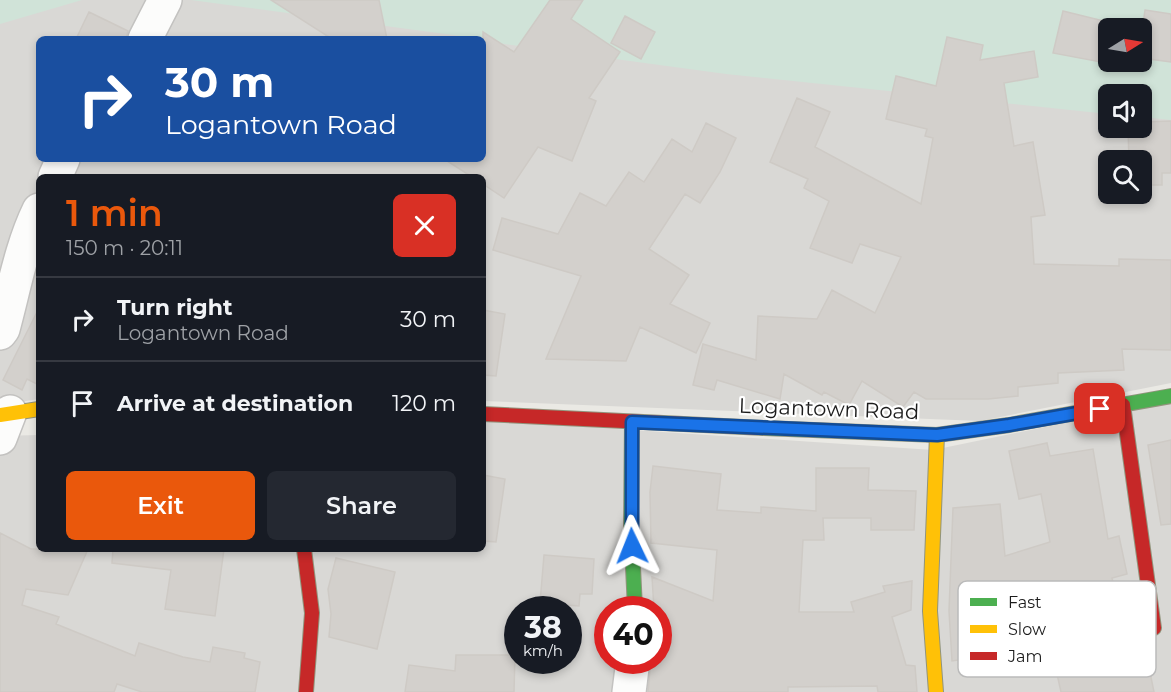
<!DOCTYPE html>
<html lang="en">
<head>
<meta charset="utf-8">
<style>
  :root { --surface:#171b24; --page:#242831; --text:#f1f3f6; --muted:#9ea1a6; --line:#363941; --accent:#ea580c }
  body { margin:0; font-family:Montserrat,sans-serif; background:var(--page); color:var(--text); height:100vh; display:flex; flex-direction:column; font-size:22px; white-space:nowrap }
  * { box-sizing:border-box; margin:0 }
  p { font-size:20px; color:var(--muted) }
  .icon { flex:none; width:33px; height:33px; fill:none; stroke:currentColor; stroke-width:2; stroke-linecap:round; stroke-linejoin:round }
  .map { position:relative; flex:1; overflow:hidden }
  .details { position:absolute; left:36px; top:174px; width:450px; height:378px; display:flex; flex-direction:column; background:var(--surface); border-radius:9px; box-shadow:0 3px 9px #0003 }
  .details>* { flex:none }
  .guide { position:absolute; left:36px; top:36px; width:450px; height:126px; border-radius:9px; box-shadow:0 3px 9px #0003; background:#1a4fa0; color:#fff; overflow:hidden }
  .needle { width:39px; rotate:79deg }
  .tools { position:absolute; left:1098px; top:18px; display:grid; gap:12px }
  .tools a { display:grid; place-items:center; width:54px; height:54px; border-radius:9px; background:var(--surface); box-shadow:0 3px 9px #0003; font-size:30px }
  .speed { position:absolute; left:504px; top:596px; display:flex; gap:12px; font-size:30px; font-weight:700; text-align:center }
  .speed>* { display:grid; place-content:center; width:78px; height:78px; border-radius:50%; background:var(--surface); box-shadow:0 3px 9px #0003; line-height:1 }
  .speed small { font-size:15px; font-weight:400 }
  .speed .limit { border:9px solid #d22; background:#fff; color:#111 }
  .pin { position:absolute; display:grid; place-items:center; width:51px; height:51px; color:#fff; margin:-26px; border-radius:12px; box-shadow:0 3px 9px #0006 }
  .me { position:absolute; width:66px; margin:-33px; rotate:358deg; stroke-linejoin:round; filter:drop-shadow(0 0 4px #0008) }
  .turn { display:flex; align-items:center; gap:21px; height:126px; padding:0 30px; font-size:27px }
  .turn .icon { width:78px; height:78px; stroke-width:2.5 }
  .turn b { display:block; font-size:42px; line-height:51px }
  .round { display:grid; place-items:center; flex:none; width:63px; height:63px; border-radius:9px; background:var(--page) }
  .summary { display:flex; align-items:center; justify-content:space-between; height:102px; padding:0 30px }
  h1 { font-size:36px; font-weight:600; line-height:45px; color:var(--accent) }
  .action { display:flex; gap:12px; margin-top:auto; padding:12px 30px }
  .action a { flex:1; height:69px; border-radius:9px; background:var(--accent); color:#fff; font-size:24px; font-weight:600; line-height:69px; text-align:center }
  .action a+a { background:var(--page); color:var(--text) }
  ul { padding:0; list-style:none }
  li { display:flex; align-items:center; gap:18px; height:84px; padding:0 30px; border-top:2px solid var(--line) }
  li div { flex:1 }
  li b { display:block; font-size:22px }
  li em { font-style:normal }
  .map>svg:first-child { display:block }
  .residential { fill:#d9d8d5; fill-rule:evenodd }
  .wetland { fill:#d0e3d8; fill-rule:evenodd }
  .building { fill:#d3d0cc; stroke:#cecac5; stroke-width:1.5 }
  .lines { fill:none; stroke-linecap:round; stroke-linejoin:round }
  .street-casing { stroke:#c3c2c0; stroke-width:36 }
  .fast-casing { stroke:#91947c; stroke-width:16 }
  .slow-casing { stroke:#91947c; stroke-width:16 }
  .jam-casing { stroke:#91947c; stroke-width:16 }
  .street { stroke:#fcfcfb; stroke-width:33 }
  .fast { stroke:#4caf50; stroke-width:14 }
  .slow { stroke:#ffc107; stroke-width:14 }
  .jam { stroke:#c62828; stroke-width:14 }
  .route-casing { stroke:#114b97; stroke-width:15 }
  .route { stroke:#1a73e8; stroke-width:10 }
  .labels { text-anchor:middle; stroke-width:4.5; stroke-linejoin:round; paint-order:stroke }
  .street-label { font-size:21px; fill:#1c1c1c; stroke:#fff }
  .key { fill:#fff; stroke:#bbb; stroke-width:1.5 }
  .key-label { font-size:16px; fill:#1c1c1c }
</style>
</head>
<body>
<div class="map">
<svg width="1171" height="692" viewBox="0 0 1171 692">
  <rect width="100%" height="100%" fill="#eae9e4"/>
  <path class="residential" d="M 0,0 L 1171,0 L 1171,383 L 980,421 L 483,401 L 483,177 L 39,177 L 39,399 L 0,405 ZM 1108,28 L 1142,28 L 1142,62 L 1108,62 ZM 39,39 L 483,39 L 483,159 L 39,159 ZM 1108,94 L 1142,94 L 1142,128 L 1108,128 ZM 1108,160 L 1142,160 L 1142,194 L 1108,194 Z
    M 1171,401 L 1171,692 L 0,692 L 0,436 L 39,435 L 39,549 L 483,549 L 483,420 L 933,450 ZM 518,609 L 568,609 L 568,660 L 518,660 ZM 608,609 L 658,609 L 658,660 L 608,660 Z"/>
  <path class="wetland" d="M 0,0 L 82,0 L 0,24 Z
    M 191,0 L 1171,0 L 1171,120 L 1142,117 L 1142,94 L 1108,94 L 1108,114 L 726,74 L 483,41 L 483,39 ZM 1108,28 L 1142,28 L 1142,62 L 1108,62 Z"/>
  <path class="building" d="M 271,0 L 379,0 L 387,39 L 332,39 Z
    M 550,0 L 583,0 L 571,19 L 620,52 L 589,98 L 596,101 L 572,161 L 538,147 L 504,198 L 483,184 L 483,177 L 472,177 L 444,159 L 483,159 L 483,32 L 514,52 Z
    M 1145,10 L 1171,14 L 1171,62 L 1142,58 L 1142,31 Z
    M 1063,11 L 1132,28 L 1108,28 L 1108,53 L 1106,63 L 1053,53 Z
    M 89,12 L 128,31 L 126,39 L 76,39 Z
    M 625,16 L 655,32 L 641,59 L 611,43 Z
    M 947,37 L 983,45 L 980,60 L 1034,51 L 1038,77 L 1004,83 L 1014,146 L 1033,142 L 1045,215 L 1031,217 L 1034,264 L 1119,266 L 1119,259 L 1171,260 L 1171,350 L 1122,349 L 1124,370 L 1058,373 L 1058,383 L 1018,387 L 1018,396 L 988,399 L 926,399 L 914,392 L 903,407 L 862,381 L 849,405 L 824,392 L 822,395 L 784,374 L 780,399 L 717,380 L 714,390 L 693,385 L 703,344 L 756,360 L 758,316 L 817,319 L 832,290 L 875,313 L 901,257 L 860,244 L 852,263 L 810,248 L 829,201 L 804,188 L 808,179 L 770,162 L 797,98 L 830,112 L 815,147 L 921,204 L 933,138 L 925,136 L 927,129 L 886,119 L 896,76 L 936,86 Z
    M 1171,121 L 1171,173 L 1162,173 L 1162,185 L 1142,185 L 1142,160 L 1129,160 L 1128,128 L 1142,128 L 1142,122 Z
    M 706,123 L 736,138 L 720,172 L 700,203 L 685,194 L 649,249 L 689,275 L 670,304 L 710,323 L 696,353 L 640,327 L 626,361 L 546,359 L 581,276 L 493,250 L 502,218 L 558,234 L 580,193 L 606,206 L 629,172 L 644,182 L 672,139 L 692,152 Z
    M 39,308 L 39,385 L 27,379 L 22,390 L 3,380 Z
    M 483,310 L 505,314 L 496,376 L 483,375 Z
    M 1171,440 L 1171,524 L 1161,525 L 1148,445 Z
    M 1047,443 L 1050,456 L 1093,449 L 1108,539 L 1119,536 L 1127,574 L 1112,578 L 1117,600 L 1109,602 L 1118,645 L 1141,641 L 1144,643 L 1154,692 L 1061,692 L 1057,674 L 1096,666 L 1086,624 L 1018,640 L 991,643 L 993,655 L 952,661 L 949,611 L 953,508 L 1000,504 L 1005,556 L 1050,542 L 1041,494 L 1019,499 L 1009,451 Z
    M 653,466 L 721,474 L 717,510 L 761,513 L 761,507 L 816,511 L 816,468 L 869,468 L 868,490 L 916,491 L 914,530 L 871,530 L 871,518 L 823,518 L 824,540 L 803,540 L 799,612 L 854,612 L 851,602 L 885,592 L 883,586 L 912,581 L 911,610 L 892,617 L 906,665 L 915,666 L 917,692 L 878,692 L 877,686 L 788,687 L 788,692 L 648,692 L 651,660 L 658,660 L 658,609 L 654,609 L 652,577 L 713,601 L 717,550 L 651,543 L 650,492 Z
    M 483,475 L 505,479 L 496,542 L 483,541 Z
    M 0,533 L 31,549 L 88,549 L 68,595 L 26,589 L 22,605 L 59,617 L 56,624 L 135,656 L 139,643 L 183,657 L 210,662 L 213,647 L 245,653 L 244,658 L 260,662 L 255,692 L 142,692 L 117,684 L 114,692 L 0,692 Z
    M 113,549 L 224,549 L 215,616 L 165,609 L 171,570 L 112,563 Z
    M 544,555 L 594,559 L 592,594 L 580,594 L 579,606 L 540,603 Z
    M 336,558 L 395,572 L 377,649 L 329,637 L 331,614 L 328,589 Z
    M 456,655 L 515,655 L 514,692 L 405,692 L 409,665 L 455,671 Z"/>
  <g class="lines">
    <g class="street-casing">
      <path id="street" d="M 145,39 L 165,0
        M 55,177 L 63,159
        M 0,333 L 3,329 C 14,289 21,247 39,210
        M 0,438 L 10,412
        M 629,692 L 633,660"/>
    </g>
    <g class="fast-casing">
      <path id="fast" d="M 632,422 L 631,525 L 635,609
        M 764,428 L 937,435 L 1009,425 L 1171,396"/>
    </g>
    <g class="slow-casing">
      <path id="slow" d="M 0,415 L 39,409
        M 936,692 L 930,611 L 937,435"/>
    </g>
    <g class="jam-casing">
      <path id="jam" d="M 1123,405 L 1154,628
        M 483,414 L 764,428
        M 304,549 L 312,613 L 306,692"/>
    </g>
    <use href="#street" class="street"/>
    <use href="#fast" class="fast"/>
    <use href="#slow" class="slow"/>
    <use href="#jam" class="jam"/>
  </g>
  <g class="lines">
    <g class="route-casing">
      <path id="route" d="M 632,546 L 632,422 L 937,435 L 1009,425 L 1100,409"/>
    </g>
    <use href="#route" class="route"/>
  </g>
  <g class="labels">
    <g class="street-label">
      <text transform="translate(829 409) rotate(2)" y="7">Logantown Road</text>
    </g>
  </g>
  <rect x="958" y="581" width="198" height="96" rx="9" class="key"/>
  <rect x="970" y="598" width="27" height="8" fill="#4caf50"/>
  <rect x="970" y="625" width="27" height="8" fill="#ffc107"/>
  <rect x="970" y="652" width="27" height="8" fill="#c62828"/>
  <g class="key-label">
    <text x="1008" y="608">Fast</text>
    <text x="1008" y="635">Slow</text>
    <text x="1008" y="662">Jam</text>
  </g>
</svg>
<div class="tools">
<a><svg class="needle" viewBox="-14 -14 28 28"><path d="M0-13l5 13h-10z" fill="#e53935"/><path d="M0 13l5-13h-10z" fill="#9ea1a6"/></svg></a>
<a><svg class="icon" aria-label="sound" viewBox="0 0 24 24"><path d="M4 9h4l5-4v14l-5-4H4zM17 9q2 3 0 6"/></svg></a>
<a><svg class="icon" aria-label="search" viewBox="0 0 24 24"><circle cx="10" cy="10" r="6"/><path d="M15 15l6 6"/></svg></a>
</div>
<div class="speed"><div>38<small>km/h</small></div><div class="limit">40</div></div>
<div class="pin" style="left:1100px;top:409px;background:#d93025"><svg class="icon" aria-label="arrive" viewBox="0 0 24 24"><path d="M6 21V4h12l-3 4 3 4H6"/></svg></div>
<svg class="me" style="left:632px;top:546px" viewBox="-20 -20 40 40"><path d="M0-17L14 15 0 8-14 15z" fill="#1a73e8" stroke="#fff" stroke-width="4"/></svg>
<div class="guide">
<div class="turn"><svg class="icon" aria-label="right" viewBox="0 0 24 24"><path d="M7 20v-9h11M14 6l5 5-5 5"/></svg><div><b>30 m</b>Logantown Road</div></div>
</div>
<section class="details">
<div class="summary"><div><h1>1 min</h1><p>150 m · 20:11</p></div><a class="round" style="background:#d93025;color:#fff"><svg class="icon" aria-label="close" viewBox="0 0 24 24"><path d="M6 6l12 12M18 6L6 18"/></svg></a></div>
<ul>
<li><svg class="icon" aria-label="right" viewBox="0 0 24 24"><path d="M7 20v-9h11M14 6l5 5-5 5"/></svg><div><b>Turn right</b><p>Logantown Road</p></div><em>30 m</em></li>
<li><svg class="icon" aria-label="arrive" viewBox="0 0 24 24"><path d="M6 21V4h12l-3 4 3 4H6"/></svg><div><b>Arrive at destination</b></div><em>120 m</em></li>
</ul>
<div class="action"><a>Exit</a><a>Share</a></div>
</section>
</div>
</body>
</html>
